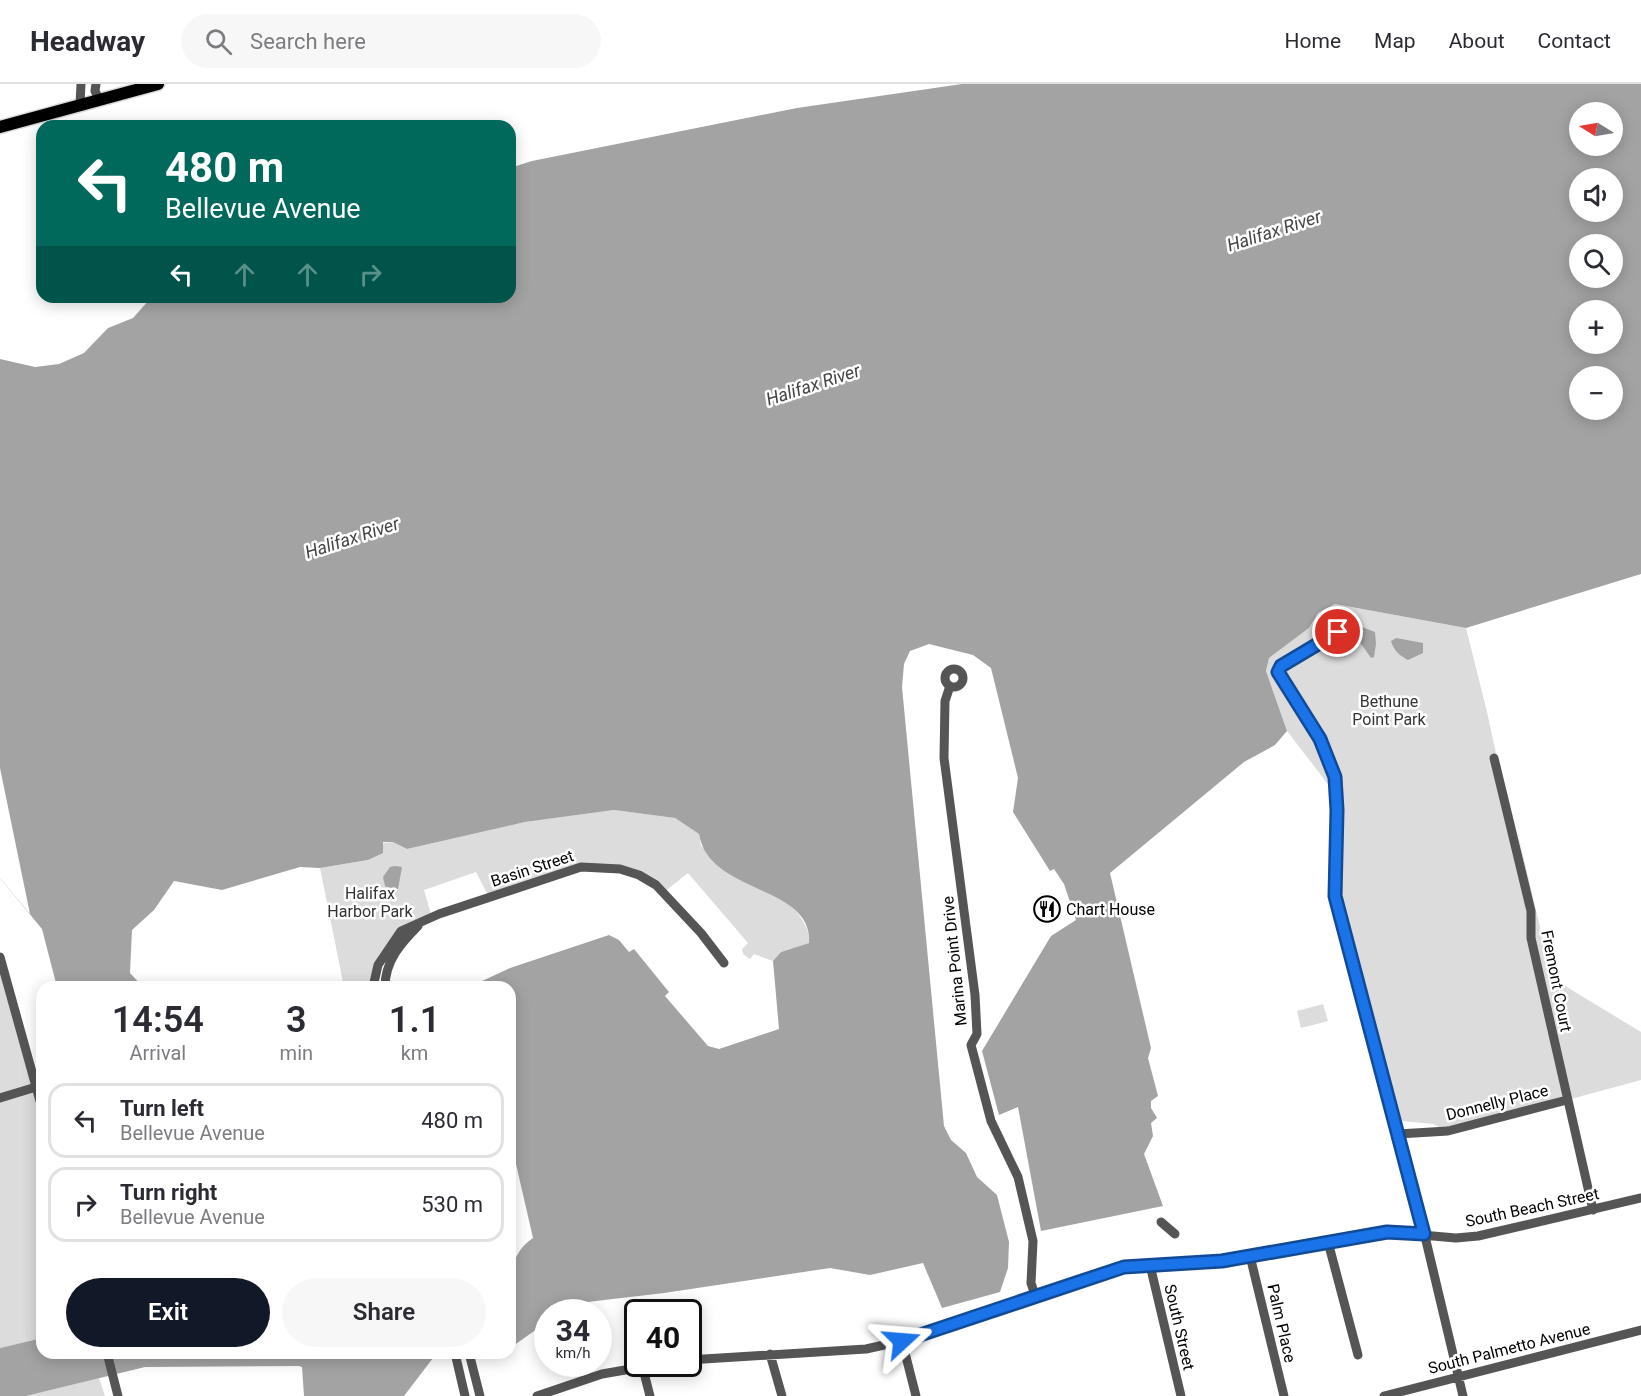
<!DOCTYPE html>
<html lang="en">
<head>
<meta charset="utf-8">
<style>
  :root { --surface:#fff; --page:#f7f7f7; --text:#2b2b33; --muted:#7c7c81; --line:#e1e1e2; --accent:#111827 }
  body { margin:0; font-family:Roboto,sans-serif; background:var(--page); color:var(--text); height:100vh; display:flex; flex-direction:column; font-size:22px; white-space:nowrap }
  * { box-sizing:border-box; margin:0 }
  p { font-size:20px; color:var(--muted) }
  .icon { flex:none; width:33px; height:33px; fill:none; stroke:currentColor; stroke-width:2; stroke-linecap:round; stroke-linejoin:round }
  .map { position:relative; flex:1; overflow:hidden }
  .details { position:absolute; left:36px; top:897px; width:480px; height:378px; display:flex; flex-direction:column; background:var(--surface); border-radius:18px; box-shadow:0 3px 15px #0003 }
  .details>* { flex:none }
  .top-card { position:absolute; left:36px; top:36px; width:480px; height:183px; border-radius:18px; box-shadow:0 3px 15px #0003; background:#00695c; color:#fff; overflow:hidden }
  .needle { width:39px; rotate:281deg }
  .controls { position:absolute; left:1569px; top:18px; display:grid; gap:12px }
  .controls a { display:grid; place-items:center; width:54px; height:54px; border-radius:50%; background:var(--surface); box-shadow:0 3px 15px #0003; font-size:30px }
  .speed { position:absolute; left:534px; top:1215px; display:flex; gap:12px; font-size:30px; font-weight:700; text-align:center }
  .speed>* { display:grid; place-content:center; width:78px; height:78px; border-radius:50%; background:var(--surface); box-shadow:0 3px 15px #0003; line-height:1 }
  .speed small { font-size:15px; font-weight:400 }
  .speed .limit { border:3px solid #111; border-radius:9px; background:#fff; color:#111 }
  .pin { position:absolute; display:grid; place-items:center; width:51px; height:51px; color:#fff; margin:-26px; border:3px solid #fff; border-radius:50%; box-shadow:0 2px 6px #0007 }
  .me { position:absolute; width:66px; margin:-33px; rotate:71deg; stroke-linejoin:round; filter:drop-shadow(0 0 4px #0008) }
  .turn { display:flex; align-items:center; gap:21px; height:126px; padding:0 30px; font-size:27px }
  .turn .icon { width:78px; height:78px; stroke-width:2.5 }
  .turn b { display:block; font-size:42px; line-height:51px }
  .lanes { display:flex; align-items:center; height:57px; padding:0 30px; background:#0003; justify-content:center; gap:30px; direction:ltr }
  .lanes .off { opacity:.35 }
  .eta { display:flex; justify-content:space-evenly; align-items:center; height:102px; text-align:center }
  .eta b { font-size:36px; font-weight:600; line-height:42px }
  .button { display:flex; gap:12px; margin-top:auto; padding:12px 30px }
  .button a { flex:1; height:69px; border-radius:36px; background:var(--accent); color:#fff; font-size:24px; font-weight:600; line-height:69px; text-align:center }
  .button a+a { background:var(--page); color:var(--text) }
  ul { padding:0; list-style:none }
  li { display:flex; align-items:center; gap:18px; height:75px; margin:0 12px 9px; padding:0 18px; border:3px solid var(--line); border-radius:18px }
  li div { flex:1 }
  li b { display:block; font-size:22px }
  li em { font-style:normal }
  header { display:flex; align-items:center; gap:36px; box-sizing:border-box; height:84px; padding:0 30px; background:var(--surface); border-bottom:2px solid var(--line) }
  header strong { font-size:28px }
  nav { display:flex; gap:33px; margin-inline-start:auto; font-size:21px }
  .search { width:420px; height:54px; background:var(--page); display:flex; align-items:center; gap:15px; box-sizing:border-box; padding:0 21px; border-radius:33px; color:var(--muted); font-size:22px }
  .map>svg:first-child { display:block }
  .green { fill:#dcdcdc }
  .water { fill:#a3a3a3; fill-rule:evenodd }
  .pier { fill:#fff }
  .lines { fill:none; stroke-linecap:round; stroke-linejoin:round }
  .major-casing { stroke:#dbdbdb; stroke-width:15 }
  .minor { stroke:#555; stroke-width:9 }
  .major { stroke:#000; stroke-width:12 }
  .route-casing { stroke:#114b97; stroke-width:15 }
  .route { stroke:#1a73e8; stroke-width:10 }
  .labels { text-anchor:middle; stroke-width:5; stroke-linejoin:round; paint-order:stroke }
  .park-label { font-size:16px; fill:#333; stroke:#fff }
  .street-label { font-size:16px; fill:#000; stroke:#fff }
  .poi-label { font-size:16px; fill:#000; stroke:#fff; text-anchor:start }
  .water-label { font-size:18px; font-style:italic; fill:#444; stroke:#fff }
</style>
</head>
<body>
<header>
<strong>Headway</strong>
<div class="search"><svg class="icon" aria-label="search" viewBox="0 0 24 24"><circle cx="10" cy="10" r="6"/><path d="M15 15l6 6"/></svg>Search here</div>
<nav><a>Home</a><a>Map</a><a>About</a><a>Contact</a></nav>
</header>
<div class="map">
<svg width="1641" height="1312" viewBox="0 0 1641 1312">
  <rect width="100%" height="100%" fill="#fff"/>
  <path class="green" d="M 1335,520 L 1466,544 L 1487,628 L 1518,771 L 1531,854 L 1567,1016 L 1448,1047 L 1433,1040 L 1402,1037 L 1364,925 L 1339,828 L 1337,712 L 1287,647 L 1266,587 L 1269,574 L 1309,544 L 1318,529 Z
    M 614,726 L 675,734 L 699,750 L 701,762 L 794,824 C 802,835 810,845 809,859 L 781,868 L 773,877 L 754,870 L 750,875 L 743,870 L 742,865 L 748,859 L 688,789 L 664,808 L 639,791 L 581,783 L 489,813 L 476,788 L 424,806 L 432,834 L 389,862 L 373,903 L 344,903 L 320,784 L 368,776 L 383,759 L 393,758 L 407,765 L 525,738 Z
    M 1513,729 L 1552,894 L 1641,948 L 1641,996 L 1571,1015 L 1535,854 L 1535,827 Z
    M 0,879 L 42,1024 L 42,1254 L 0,1264 Z
    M 1323,920 L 1328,937 L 1301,944 L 1297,927 Z
    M 99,1294 L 105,1312 L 26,1312 Z"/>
  <path class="water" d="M 962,0 L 1641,0 L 1641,490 L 1466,544 L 1335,520 L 1318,529 L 1309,544 L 1269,574 L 1266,587 L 1287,647 L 1275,661 L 1244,678 L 1110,789 L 1151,964 L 1148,974 L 1158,1012 L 1151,1017 L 1151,1024 L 1157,1034 L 1151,1039 L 1153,1052 L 1144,1070 L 1163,1122 L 1041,1147 L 1018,1023 L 999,1031 L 982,967 L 1051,852 L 1076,836 L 1064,800 L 1054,785 L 1050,787 L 1013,728 L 1018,694 L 991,584 L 973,571 L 929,560 L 910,567 L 904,580 L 902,603 L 944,1042 L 951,1056 L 966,1069 L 977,1093 L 997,1111 L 1009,1158 L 1008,1184 L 1000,1208 L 942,1224 L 923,1179 L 870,1191 L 830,1184 L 664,1209 L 579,1219 L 561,1228 L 548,1228 L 547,1238 L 510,1264 C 510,1229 499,1176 533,1154 L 510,1054 L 510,903 L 479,903 L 480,898 L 510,884 L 609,851 L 619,856 L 629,868 L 634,865 L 669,908 L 665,912 L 708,962 L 719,965 L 779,945 L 773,877 L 781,868 L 809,859 C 813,800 709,811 699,750 L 675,734 L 614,726 L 525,738 L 407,765 L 393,758 L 383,758 L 383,769 L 368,776 L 320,784 L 300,783 L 222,806 L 174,797 L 154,826 L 132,846 L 130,889 L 143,903 L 57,903 L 42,845 L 0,794 L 0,275 L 35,283 L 59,280 L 84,269 L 108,244 L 133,234 L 149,216 L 156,213 L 510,213 L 510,84 L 532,77 L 797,24 ZM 1580,28 L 1612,28 L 1612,62 L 1580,62 ZM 1580,94 L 1612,94 L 1612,128 L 1580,128 ZM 1580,160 L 1612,160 L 1612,194 L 1580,194 ZM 1580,226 L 1612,226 L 1612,260 L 1580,260 ZM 1580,292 L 1612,292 L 1612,326 L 1580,326 Z
    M 1362,543 L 1375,548 L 1376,560 L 1374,573 L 1371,574 L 1352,547 L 1353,544 Z
    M 1396,554 L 1423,559 L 1423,569 L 1408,576 C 1399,571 1394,567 1391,557 Z
    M 395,782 L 402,783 L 398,805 L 392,806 L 385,802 L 383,793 L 390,783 Z
    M 42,1254 L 42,1269 L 431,1269 L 433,1274 L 404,1312 L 304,1312 L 302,1283 L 299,1282 L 145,1283 L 26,1312 L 0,1312 L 0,1264 Z"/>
  <path class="pier" d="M 0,684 L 30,830 L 0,794 Z"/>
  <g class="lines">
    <g class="major-casing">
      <path id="major" d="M 0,43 L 158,0"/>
    </g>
    <path class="minor" d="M 96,0 L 95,7 L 99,15
      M 80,20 L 81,0
      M 1338,548 L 1281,582 L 1278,588 L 1320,655 L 1335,693 L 1337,726 L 1335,812 L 1423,1144 L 1463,1312
      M945 594a9 9 0 1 1 18 0a9 9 0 1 1-18 0Z
      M 950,602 L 945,617 L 944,674 L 975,911 L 977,950 L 971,961 L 991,1037 L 1018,1093 L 1033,1157 L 1031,1199 L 1035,1211
      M 1494,674 L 1531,827 L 1531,854 L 1593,1126
      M 0,873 L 42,1024
      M 373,903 L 378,881 L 401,847 L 439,830 L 581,783 L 620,785 L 639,791 L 656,801 L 701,849 L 724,879
      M 385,903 C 385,877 401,859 418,842
      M 0,1014 L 36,1003
      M 1398,1050 L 1448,1047 L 1567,1016
      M 1161,1138 L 1175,1150
      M 1328,1158 L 1358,1271
      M 1250,1172 L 1284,1312
      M 1150,1181 L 1181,1312
      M 902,1257 L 916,1312
      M 107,1269 L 118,1312
      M 455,1269 L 465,1312
      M 469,1269 L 480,1312
      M 770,1270 L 782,1312
      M 688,1276 L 866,1265 L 902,1257 L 1123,1183 L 1222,1177 L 1387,1148 L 1456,1154 L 1478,1152 L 1641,1114
      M 642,1281 L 650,1312
      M 537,1312 L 602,1290 L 660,1280
      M 1384,1312 L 1641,1246"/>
    <use href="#major" class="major"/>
  </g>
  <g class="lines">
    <g class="route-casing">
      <path id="route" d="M 902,1257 L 1124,1183 L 1222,1177 L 1387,1148 L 1424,1150 L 1335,812 L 1337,726 L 1335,693 L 1320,655 L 1278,588 L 1281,582 L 1338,548"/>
    </g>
    <use href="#route" class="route"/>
  </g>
  <defs>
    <g id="restaurant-ring" transform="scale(1.35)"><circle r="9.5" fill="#fff" stroke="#000" stroke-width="1.5"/><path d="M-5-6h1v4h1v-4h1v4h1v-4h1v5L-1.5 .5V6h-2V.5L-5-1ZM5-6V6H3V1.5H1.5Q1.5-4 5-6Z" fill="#000"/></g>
  </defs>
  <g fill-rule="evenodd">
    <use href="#restaurant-ring" x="1047" y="825"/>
  </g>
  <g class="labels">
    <g class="park-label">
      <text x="1389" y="623">Bethune<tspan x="1389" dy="18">Point Park</tspan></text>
      <text x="370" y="815">Halifax<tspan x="370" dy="18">Harbor Park</tspan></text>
    </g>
    <g class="street-label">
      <text transform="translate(532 784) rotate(-18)" y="6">Basin Street</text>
      <text transform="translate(954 877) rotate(-96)" y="6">Marina Point Drive</text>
      <text transform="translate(1557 897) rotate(79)" y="6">Fremont Court</text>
      <text transform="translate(1497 1018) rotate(-14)" y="6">Donnelly Place</text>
      <text transform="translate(1532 1123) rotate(-12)" y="6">South Beach Street</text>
      <text transform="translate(1282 1239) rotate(77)" y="6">Palm Place</text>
      <text transform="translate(1180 1243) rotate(77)" y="6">South Street</text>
      <text transform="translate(1509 1264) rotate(-14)" y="6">South Palmetto Avenue</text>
    </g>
    <g class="poi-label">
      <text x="1066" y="831">Chart House</text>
    </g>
    <g class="water-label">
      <text transform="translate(1274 147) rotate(-18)" y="6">Halifax River</text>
      <text transform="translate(813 301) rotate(-18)" y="6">Halifax River</text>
      <text transform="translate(352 454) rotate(-18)" y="6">Halifax River</text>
    </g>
  </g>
</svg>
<div class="controls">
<a><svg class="needle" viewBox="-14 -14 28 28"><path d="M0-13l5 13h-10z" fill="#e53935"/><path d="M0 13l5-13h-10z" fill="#7c7c81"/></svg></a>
<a><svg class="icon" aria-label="sound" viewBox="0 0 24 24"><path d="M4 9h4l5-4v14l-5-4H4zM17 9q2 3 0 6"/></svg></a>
<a><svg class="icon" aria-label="search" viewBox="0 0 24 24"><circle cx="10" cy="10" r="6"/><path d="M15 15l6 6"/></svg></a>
<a>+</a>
<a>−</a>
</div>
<div class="speed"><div>34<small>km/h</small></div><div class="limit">40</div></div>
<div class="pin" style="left:1338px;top:548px;background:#d93025"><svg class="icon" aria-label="arrive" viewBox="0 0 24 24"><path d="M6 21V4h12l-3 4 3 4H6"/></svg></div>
<svg class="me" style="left:902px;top:1257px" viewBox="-20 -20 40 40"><path d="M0-17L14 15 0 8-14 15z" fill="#1a73e8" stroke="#fff" stroke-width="4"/></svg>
<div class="top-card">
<div class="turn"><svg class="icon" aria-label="left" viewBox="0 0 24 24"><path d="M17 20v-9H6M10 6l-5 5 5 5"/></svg><div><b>480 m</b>Bellevue Avenue</div></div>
<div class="lanes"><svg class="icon" aria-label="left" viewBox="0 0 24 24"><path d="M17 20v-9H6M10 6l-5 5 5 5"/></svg><svg class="icon off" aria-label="ahead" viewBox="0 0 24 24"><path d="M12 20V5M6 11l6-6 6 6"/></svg><svg class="icon off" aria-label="ahead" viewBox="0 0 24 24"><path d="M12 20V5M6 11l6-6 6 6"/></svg><svg class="icon off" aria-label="right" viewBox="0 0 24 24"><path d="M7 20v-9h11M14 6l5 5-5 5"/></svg></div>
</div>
<section class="details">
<div class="eta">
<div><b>14:54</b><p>Arrival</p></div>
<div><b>3</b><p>min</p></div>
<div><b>1.1</b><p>km</p></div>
</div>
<ul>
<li><svg class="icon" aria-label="left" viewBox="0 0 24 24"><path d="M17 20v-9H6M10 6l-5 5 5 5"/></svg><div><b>Turn left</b><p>Bellevue Avenue</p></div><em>480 m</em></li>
<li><svg class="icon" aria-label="right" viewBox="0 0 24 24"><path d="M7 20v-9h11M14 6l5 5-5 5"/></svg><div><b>Turn right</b><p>Bellevue Avenue</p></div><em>530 m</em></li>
</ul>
<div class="button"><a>Exit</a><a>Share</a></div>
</section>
</div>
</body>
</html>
